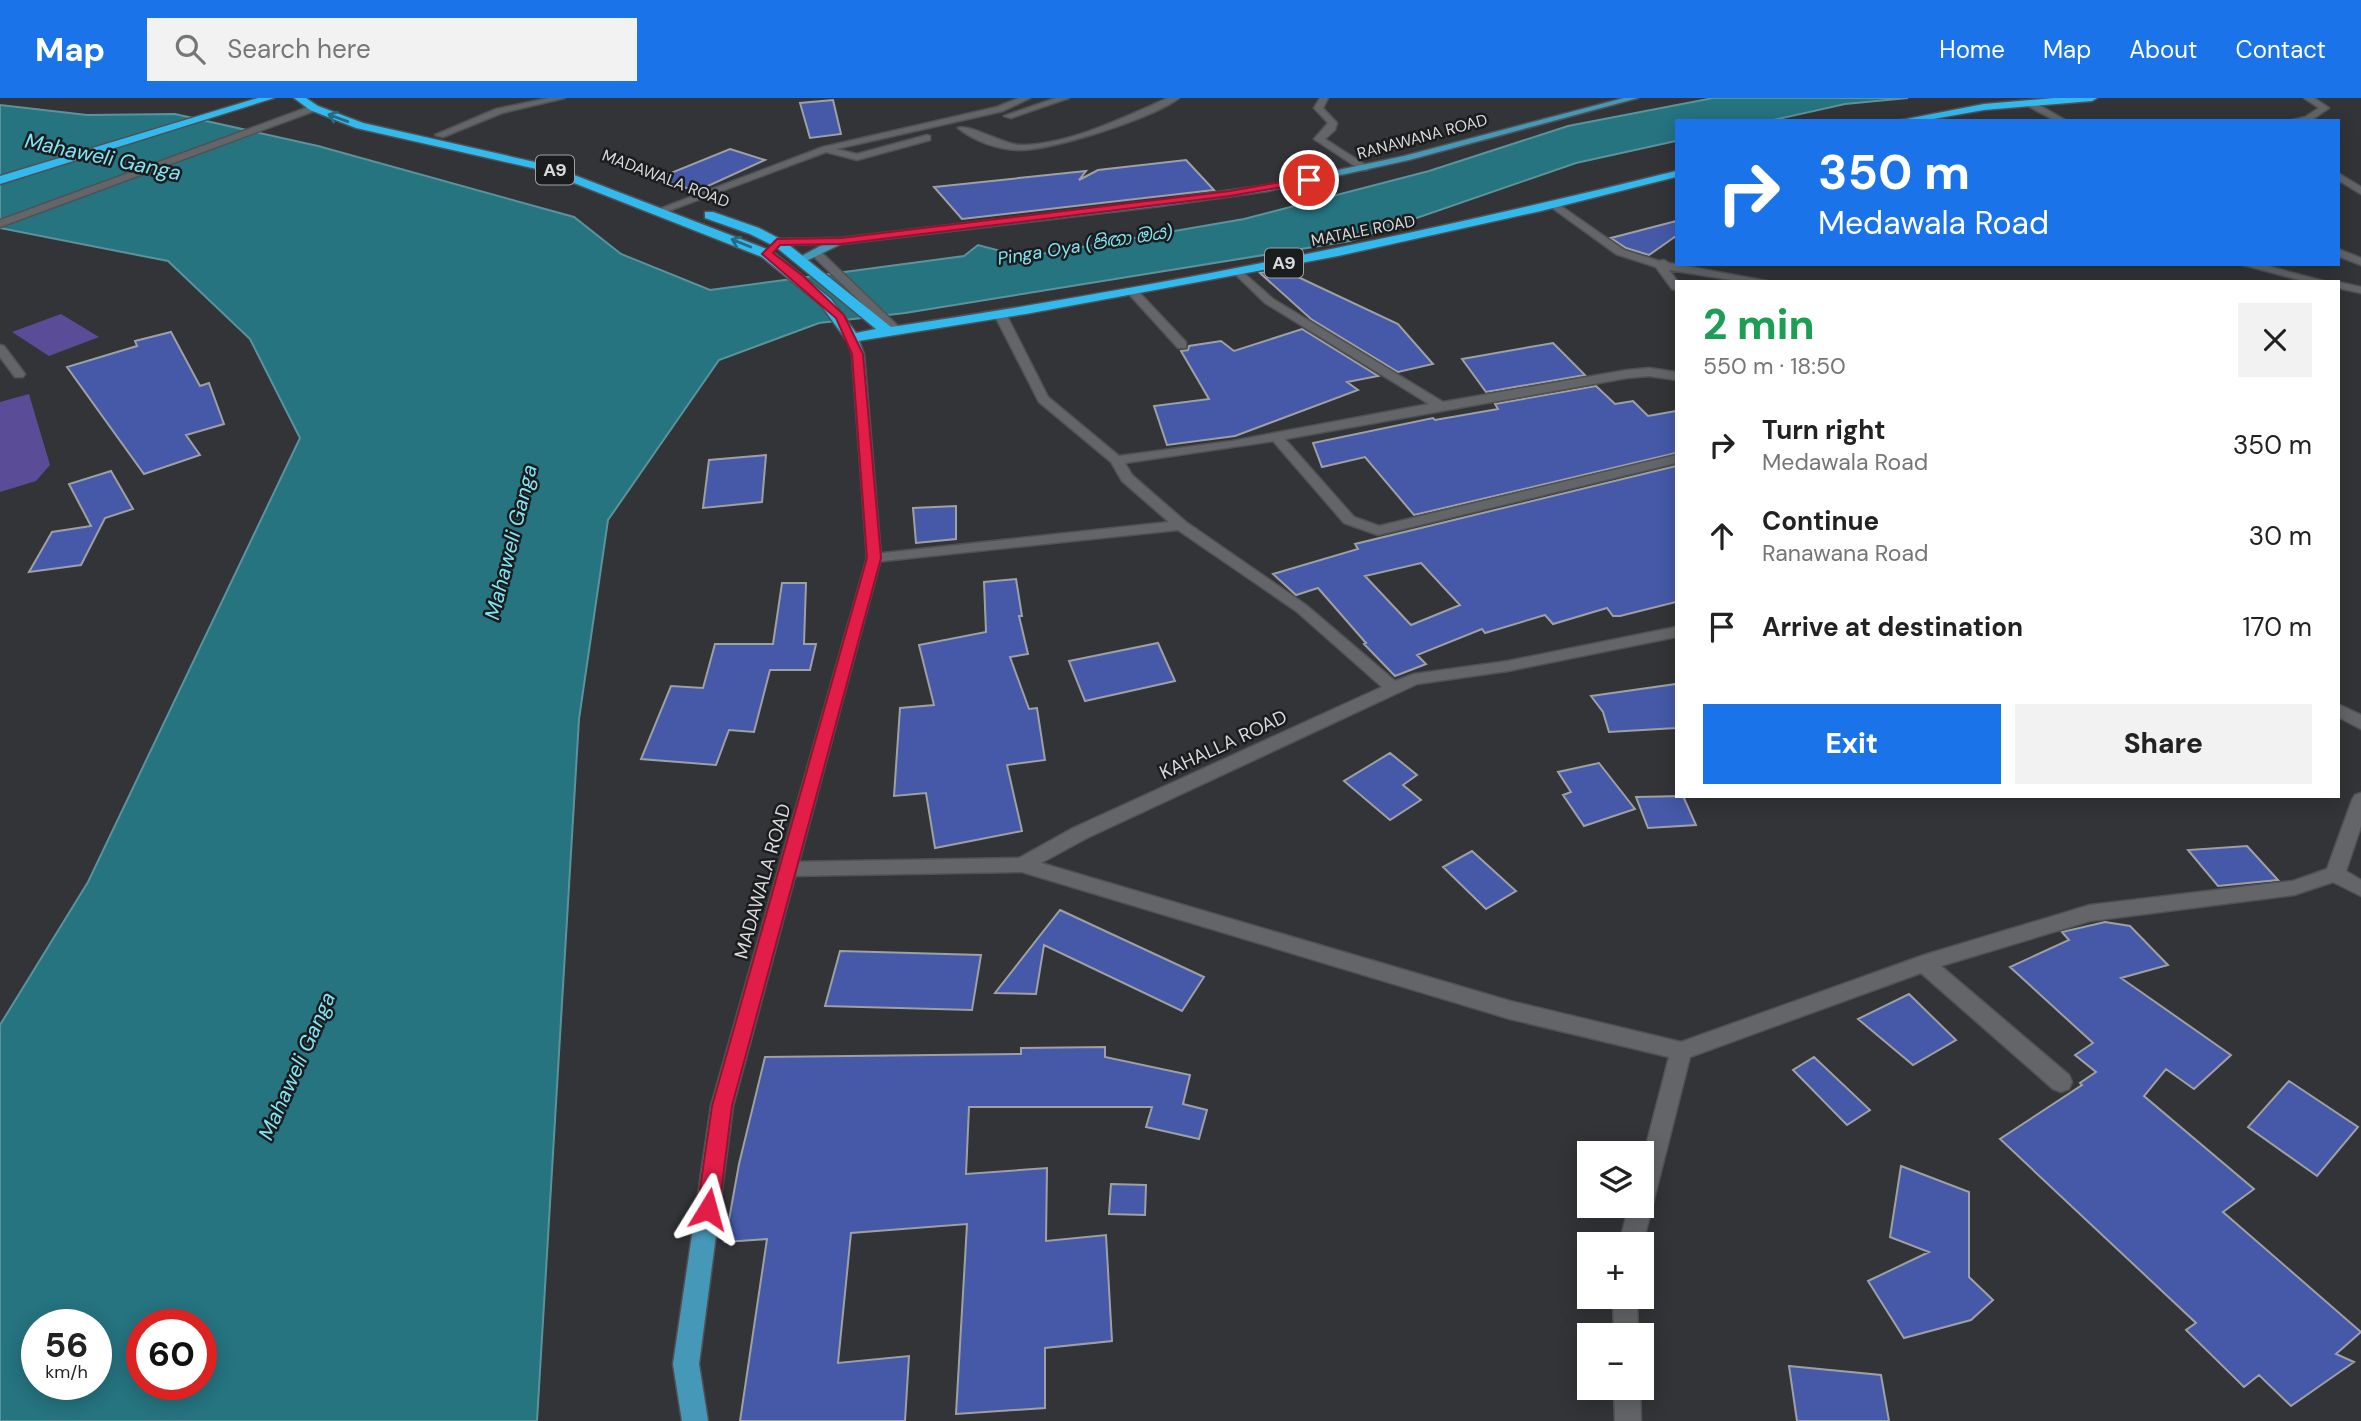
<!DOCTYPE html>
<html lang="en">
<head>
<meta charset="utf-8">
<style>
  :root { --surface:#fff; --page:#f2f2f2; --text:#222; --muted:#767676; --accent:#1a73e8 }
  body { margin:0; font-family:"DM Sans","Noto Sans Sinhala",sans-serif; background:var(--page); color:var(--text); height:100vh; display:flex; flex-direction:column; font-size:26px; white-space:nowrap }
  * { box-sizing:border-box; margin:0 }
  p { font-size:23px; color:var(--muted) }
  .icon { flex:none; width:38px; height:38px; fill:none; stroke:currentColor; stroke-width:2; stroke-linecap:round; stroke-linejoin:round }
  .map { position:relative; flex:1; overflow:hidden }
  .drawer { position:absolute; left:1675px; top:182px; width:665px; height:518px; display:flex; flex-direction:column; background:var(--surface); border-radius:0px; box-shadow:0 4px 18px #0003 }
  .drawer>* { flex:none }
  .top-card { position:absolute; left:1675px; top:21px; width:665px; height:147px; border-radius:0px; box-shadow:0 4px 18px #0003; background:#1a73e8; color:#fff; overflow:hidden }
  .controls { position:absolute; left:1577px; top:1043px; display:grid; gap:14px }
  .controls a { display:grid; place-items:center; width:77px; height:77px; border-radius:0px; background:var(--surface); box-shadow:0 4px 18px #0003; font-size:35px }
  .speed { position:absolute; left:21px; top:1211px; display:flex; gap:14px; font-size:35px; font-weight:700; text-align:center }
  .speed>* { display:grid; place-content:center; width:91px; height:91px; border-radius:50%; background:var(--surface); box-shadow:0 4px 18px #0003; line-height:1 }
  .speed small { font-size:18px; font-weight:400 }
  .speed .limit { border:10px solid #d22; background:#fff; color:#111 }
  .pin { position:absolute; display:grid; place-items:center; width:60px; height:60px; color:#fff; margin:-30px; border:4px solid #fff; border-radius:50%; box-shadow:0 2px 7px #0007 }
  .me { position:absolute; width:77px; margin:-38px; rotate:8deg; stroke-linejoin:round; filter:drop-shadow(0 0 5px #0008) }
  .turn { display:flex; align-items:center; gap:24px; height:147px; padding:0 28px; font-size:32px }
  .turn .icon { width:91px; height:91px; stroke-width:2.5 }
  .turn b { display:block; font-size:49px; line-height:60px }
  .round { display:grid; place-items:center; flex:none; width:74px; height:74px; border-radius:0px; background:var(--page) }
  .headline { display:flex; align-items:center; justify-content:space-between; height:119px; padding:0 28px }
  h1 { font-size:42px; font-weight:800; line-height:52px; color:#1e9e55 }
  .button { display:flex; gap:14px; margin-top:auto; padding:14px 28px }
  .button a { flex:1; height:80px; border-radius:0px; background:var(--accent); color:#fff; font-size:28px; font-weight:800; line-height:80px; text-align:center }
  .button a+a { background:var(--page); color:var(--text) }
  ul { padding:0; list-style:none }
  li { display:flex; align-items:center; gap:21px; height:91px; padding:0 28px }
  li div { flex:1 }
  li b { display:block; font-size:26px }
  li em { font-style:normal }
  header { display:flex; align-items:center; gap:42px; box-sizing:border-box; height:98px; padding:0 35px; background:var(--accent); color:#fff }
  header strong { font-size:33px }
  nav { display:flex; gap:38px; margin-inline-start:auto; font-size:24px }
  .search { width:490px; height:63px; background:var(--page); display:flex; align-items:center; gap:18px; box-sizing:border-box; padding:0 24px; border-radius:0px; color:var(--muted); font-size:26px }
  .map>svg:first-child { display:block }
  .green { fill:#5b4c97 }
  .water { fill:#257480; stroke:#5b939c; stroke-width:2; fill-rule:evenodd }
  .building { fill:#4559a8; stroke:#9fa0a4; stroke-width:2; fill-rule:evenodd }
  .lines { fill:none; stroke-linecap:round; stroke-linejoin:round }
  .minor-casing { stroke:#4f5153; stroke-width:3 }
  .major-casing { stroke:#4f5153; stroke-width:3 }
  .highway-casing { stroke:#4f5153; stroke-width:3 }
  .minor { fill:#636568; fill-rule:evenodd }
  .major { fill:#4698b9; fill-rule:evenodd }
  .highway { fill:#32baef; fill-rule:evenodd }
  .oneway { stroke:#266b86 }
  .route { fill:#e11d48; stroke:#92132f; stroke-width:2 }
  .labels { text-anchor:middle; stroke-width:5; stroke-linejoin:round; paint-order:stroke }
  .far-street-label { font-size:16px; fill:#d9dadc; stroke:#1b1c1d }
  .shield { fill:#1b1c1d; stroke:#a0a1a3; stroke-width:2 }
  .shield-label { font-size:18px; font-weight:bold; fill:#d9dadc }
  .far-water-label { font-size:18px; font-style:italic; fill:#84e5f6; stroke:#1b1c1d }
  .street-label { font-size:19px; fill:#d9dadc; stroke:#1b1c1d }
  .water-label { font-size:21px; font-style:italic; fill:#84e5f6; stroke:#1b1c1d }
</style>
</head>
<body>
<header>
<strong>Map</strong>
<div class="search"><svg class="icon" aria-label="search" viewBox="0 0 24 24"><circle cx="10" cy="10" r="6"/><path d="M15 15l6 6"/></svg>Search here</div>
<nav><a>Home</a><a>Map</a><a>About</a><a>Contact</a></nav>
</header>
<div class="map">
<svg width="2361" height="1323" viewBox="0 0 2361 1323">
  <rect width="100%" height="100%" fill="#323437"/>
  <path class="green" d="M 61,216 L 99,239 L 49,258 L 12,234 Z
    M 29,296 L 50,367 L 36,383 L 0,394 L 0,304 Z"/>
  <path class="water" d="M 1713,0 L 1908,0 L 1845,6 L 1769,23 L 1676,23 L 1676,43 L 1576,65 L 1350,143 L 905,215 L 819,225 L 719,262 L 608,422 L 579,621 L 537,1323 L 0,1323 L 0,927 L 88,784 L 300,340 L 250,241 L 168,163 L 0,130 L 0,7 L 87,17 L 175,16 L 318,48 L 574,119 L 621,156 L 710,192 L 964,158 L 978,147 L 1016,157 L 1041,156 L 1244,121 L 1429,73 L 1568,28 ZM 37,1227 L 96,1227 L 96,1286 L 37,1286 ZM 142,1227 L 201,1227 L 201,1286 L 142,1286 Z"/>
  <path class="building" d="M 833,2 L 841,36 L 810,40 L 800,5 Z
    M 730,51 L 765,62 L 697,93 L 656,81 Z
    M 1186,62 L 1214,92 L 962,121 L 934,89 L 1086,73 L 1079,82 L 1098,72 Z
    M 1676,123 L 1676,138 L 1649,157 L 1626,150 L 1611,140 Z
    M 1281,171 L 1398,226 L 1433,266 L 1398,274 L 1311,221 L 1260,175 Z
    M 1302,231 L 1378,278 L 1347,284 L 1358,292 L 1235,338 L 1167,347 L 1154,308 L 1209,301 L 1181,253 L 1188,252 L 1189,248 L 1221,243 L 1234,253 Z
    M 171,234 L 200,288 L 209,285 L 224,326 L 186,337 L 200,357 L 144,376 L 67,269 L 137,248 L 135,243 Z
    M 1553,245 L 1585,277 L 1486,294 L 1462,261 Z
    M 1596,288 L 1615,306 L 1633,303 L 1648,318 L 1676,313 L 1676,355 L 1414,417 L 1365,359 L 1322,369 L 1313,345 L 1433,320 L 1435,322 L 1498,311 L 1495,306 Z
    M 766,357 L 762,404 L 703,410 L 709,362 Z
    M 1676,368 L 1676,504 L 1620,518 L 1613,518 L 1607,510 L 1553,526 L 1545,517 L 1485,535 L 1482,531 L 1417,557 L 1426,566 L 1395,578 L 1364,546 L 1366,545 L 1318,490 L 1296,497 L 1273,476 L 1358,451 L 1355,446 ZM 1421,465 L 1460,507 L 1411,527 L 1365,478 Z
    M 111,373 L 133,411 L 105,420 L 81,467 L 29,474 L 52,434 L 91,428 L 69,386 Z
    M 956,408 L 956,441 L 916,445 L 913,410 Z
    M 1016,481 L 1022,518 L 1019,518 L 1028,556 L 1010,559 L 1029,611 L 1037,610 L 1045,662 L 1007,667 L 1022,733 L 935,750 L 926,695 L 894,698 L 900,610 L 934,607 L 919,547 L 986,534 L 984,484 Z
    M 782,485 L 806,485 L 804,546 L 816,546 L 810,572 L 770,572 L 754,634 L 729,632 L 716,667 L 641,661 L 671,588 L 703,590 L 715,546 L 773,546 Z
    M 1158,545 L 1175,583 L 1085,603 L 1069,563 Z
    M 1676,586 L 1676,630 L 1609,634 L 1603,614 L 1591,598 Z
    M 1390,655 L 1417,677 L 1403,687 L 1421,702 L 1390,722 L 1344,683 Z
    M 1599,665 L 1635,711 L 1584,728 L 1563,697 L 1571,694 L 1558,674 Z
    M 1683,698 L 1696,727 L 1648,730 L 1636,699 Z
    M 2247,748 L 2278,782 L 2218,788 L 2188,752 Z
    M 1472,753 L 1516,793 L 1486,811 L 1443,769 Z
    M 1060,812 L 1204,879 L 1182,913 L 1044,847 L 1036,896 L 995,895 Z
    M 2105,824 L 2130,828 L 2168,867 L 2121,880 L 2231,957 L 2194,991 L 2166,971 L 2144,998 L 2254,1091 L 2223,1114 L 2361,1234 L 2336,1256 L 2354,1264 L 2291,1308 L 2259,1277 L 2244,1289 L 2186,1232 L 2196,1225 L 2000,1041 L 2082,987 L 2080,985 L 2096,974 L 2075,957 L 2093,945 L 2010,869 L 2069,842 L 2062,834 Z
    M 840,853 L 981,857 L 972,912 L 825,908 Z
    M 1909,896 L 1956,942 L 1913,967 L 1858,921 Z
    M 1105,949 L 1105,959 L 1190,977 L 1183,1006 L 1207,1012 L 1199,1041 L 1146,1029 L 1152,1009 L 969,1009 L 966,1076 L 1047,1070 L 1046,1143 L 1106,1137 L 1112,1243 L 1045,1250 L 1045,1310 L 956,1316 L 967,1126 L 851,1135 L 838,1265 L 909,1258 L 905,1323 L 740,1323 L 767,1141 L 725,1144 L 739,1066 L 765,959 L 1021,956 L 1021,950 Z
    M 1814,959 L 1870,1012 L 1847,1027 L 1793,972 Z
    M 2289,983 L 2358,1029 L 2317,1078 L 2248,1029 Z
    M 1901,1068 L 1969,1094 L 1969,1179 L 1993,1202 L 1971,1222 L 1904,1240 L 1868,1183 L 1929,1154 L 1890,1139 Z
    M 1111,1086 L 1146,1087 L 1145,1117 L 1109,1116 Z
    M 1789,1268 L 1881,1277 L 1889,1323 L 1797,1323 Z"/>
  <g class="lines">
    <g class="minor-casing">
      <path id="minor" d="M 549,0 L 565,0 L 502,15 L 443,39 L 435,37 L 496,11 Z
        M 1019,0 L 1030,0 L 1003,13 L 836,51 L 857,56 L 927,37 L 930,38 L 930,42 L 857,62 L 826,54 L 663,115 L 654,113 L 823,49 L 997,9 Z
        M 1056,0 L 1069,0 L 1011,20 L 1004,18 Z
        M 1168,0 L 1179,0 C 1153,20 1053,52 1019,52 C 999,52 974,43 958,30 C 967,25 1003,46 1019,47 C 1066,48 1125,19 1168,0 Z
        M 1320,0 L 1328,0 L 1323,10 L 1337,25 L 1335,32 L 1325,41 L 1367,68 L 1367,72 L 1361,72 L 1314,41 L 1328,25 L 1314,10 Z
        M 2304,0 L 2314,0 L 2329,10 L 2310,23 L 2289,23 L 2305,19 L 2319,10 Z
        M 2026,3 L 2032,3 L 2067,23 L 2056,23 L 2026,7 Z
        M 314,7 L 318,10 L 317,12 L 0,129 L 0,122 Z
        M 2338,75 L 2361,89 L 2361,96 L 2338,82 Z
        M 1555,104 L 1624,152 L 1659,163 L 1664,162 L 1669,165 L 1772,184 L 1745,184 L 1669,172 L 1678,184 L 1676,192 L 1672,191 L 1656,169 L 1616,156 L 1551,109 L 1550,107 Z
        M 2338,151 L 2361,160 L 2361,167 L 2338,158 Z
        M 812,153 L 820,153 L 899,229 L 899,233 L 891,233 L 812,157 Z
        M 2240,166 L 2260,166 L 2327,184 L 2307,184 Z
        M 1238,170 L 1273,201 L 1443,304 L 1627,272 L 1649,270 L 1676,274 L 1676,282 L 1649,278 L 1627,280 L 1285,341 L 1354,419 L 1379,428 L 1676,357 L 1676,365 L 1378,437 L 1344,425 L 1273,343 L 1125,365 L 1132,377 L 1186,424 L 1306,507 L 1395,583 L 1414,576 L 1508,563 L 1676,529 L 1676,539 L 1508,573 L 1417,586 L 1087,740 L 1041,765 L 1510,903 L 1681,944 L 1924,857 L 2090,807 L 2293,783 L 2327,771 L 2352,702 L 2355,697 L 2361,695 L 2361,728 L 2346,773 L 2361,782 L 2361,798 L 2333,784 L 2294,797 L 2090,823 L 1941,868 L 2069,977 L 2072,984 L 2069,991 L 2061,994 L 2053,991 L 1921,875 L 1690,959 L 1642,1149 L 1642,1146 L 1619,1146 L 1629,1108 L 1642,1108 L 1642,1063 L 1669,959 L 1510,921 L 1022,774 L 789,778 L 782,776 L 780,771 L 782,766 L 789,764 L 1019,760 L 1073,730 L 1382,589 L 1296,513 L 1178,432 L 874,464 L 867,460 L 874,456 L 1169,424 L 1122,383 L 1111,364 L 1039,304 L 994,216 L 996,214 L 1006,216 L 1048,299 L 1119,358 L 1232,343 L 1429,306 L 1265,205 L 1234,175 L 1234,171 Z
        M 2338,184 L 2361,189 L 2361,195 L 2338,190 Z
        M 1128,191 L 1136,191 L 1186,244 L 1186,250 L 1178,250 L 1128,195 Z
        M 0,247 L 4,248 L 25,276 L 23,279 L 15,279 L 0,259 Z
        M 2338,606 L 2361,617 L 2361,631 L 2338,619 Z
        M 1613,1199 L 1637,1199 L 1638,1237 L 1614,1237 Z
        M 1614,1290 L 1640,1290 L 1641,1323 L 1615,1323 Z"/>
    </g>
    <g class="major-casing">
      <path id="major" d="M 1624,0 L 1638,0 L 1409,62 L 1268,93 L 1161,108 L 841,146 L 802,165 L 798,164 L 798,160 L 824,146 L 777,147 L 772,144 L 777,141 L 841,140 L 1161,102 L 1268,87 L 1404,58 Z
        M 852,236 L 858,240 L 864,256 L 881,460 L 733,1008 L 699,1266 L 708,1323 L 682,1323 L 673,1266 L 711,1008 L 867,460 L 852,256 L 846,240 Z"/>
    </g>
    <g class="highway-casing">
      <path id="highway" d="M 258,0 L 274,0 L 0,86 L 0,78 Z
        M 294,0 L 306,0 L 318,8 L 363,25 L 548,67 L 772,153 L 831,201 L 856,235 L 876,231 L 776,149 L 750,136 L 705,120 L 705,114 L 713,114 L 759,130 L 784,143 L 891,229 C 1155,190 1417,137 1676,73 L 1676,79 L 1541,113 L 1338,158 L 1026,216 L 852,244 L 847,243 L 821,207 L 762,159 L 541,72 L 356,30 L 310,12 Z
        M 2054,0 L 2097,0 L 2092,3 L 1984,12 L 1922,23 L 1896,23 L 1984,6 Z"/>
    </g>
    <use href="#minor" class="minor"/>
    <use href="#major" class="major"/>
    <use href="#highway" class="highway"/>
  </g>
  <defs><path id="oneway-shaft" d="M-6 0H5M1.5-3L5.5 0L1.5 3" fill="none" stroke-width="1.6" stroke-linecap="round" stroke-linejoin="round" transform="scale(1.75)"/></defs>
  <g class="oneway">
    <use href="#oneway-shaft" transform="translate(338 20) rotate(-160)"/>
    <use href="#oneway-shaft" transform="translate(741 145) rotate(-158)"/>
  </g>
  <path class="route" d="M 1309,79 L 1312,80 L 1312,84 L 1230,98 L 841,146 L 780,147 L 773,155 L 803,178 L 844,217 L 863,256 L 881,460 L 732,1008 L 719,1111 L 715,1118 L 708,1121 L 700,1118 L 697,1111 L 712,1008 L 867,460 L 852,256 L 836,220 L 762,156 L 777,141 L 841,140 L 1230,93 Z"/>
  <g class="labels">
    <g class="far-street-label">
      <text transform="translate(1422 38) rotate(-15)" y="6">RANAWANA ROAD</text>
      <text transform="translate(666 80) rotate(21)" y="6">MADAWALA ROAD</text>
      <text transform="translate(1363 132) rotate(-11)" y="6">MATALE ROAD</text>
    </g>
    <g class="shield">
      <rect x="536" y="57.5" width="38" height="29" rx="5"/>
      <rect x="1265" y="150.5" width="38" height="29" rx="5"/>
    </g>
    <g class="shield-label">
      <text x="555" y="78">A9</text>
      <text x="1284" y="171">A9</text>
    </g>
    <g class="far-water-label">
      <text transform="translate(1085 147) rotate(-9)" y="6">Pinga Oya (පිඟා ඔය)</text>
    </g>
    <g class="street-label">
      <text transform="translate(1223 646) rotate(-25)" y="7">KAHALLA ROAD</text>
      <text transform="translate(762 783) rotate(-74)" y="7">MADAWALA ROAD</text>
    </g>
    <g class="water-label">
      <text transform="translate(103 59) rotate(12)" y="7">Mahaweli Ganga</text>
      <text transform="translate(511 444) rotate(-76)" y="7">Mahaweli Ganga</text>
      <text transform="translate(297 968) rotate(-66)" y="7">Mahaweli Ganga</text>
    </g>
  </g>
</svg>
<div class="controls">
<a><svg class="icon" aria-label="layers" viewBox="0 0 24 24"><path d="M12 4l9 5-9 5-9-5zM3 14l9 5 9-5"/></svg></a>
<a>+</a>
<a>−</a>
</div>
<div class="speed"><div>56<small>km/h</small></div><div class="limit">60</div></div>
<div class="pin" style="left:1309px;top:82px;background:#d93025"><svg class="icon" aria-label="arrive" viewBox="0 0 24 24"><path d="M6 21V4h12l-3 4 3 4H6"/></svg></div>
<svg class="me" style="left:708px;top:1111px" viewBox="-20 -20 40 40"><path d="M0-17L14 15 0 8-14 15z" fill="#e11d48" stroke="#fff" stroke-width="4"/></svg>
<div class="top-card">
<div class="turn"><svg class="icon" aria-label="right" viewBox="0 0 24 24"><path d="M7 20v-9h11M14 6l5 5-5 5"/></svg><div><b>350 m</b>Medawala Road</div></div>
</div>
<section class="drawer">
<div class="headline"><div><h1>2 min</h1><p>550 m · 18:50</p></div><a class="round"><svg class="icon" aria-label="close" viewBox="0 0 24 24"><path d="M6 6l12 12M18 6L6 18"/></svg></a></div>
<ul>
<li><svg class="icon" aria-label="right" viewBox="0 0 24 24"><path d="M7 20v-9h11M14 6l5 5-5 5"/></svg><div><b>Turn right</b><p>Medawala Road</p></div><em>350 m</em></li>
<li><svg class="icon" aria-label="ahead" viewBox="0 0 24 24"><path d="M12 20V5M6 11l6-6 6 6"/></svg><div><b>Continue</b><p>Ranawana Road</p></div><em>30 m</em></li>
<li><svg class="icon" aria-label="arrive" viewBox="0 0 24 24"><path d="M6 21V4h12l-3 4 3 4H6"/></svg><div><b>Arrive at destination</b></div><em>170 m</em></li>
</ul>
<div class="button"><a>Exit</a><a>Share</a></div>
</section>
</div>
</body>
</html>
